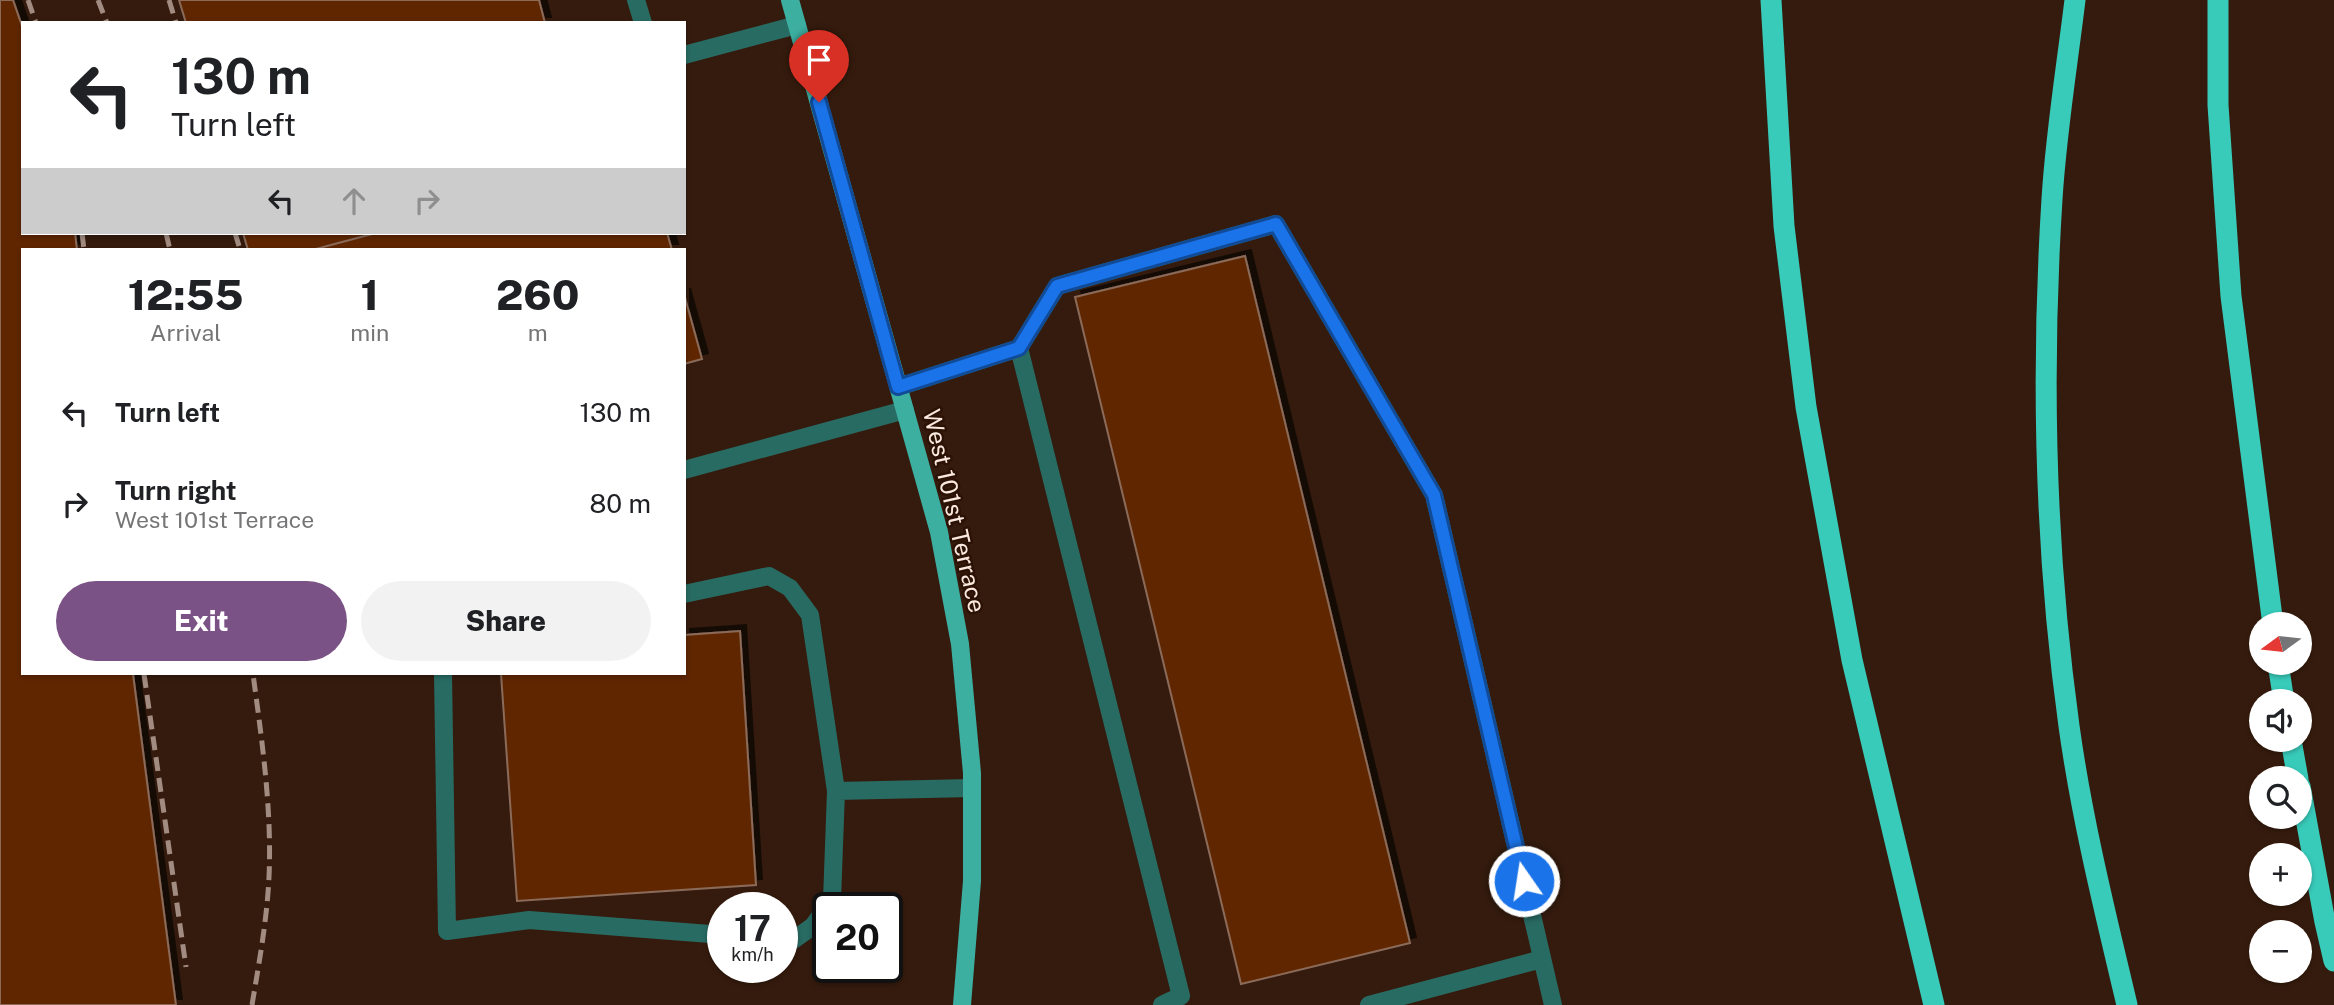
<!DOCTYPE html>
<html lang="en">
<head>
<meta charset="utf-8">
<style>
  :root { --surface:#fff; --page:#f2f2f2; --text:#202124; --muted:#757577; --accent:#7b5285 }
  body { margin:0; font-family:"Public Sans",sans-serif; background:var(--page); color:var(--text); height:100vh; display:flex; flex-direction:column; font-size:26px; white-space:nowrap }
  * { box-sizing:border-box; margin:0 }
  p { font-size:23px; color:var(--muted) }
  .icon { flex:none; width:38px; height:38px; fill:none; stroke:currentColor; stroke-width:2; stroke-linecap:round; stroke-linejoin:round }
  .map { position:relative; flex:1; overflow:hidden }
  .side { position:absolute; left:21px; top:248px; width:665px; height:427px; display:flex; flex-direction:column; background:var(--surface); border-radius:0px; box-shadow:0 2px 5px #0004 }
  .side>* { flex:none }
  .banner { position:absolute; left:21px; top:21px; width:665px; height:214px; border-radius:0px; box-shadow:0 2px 5px #0004; background:#fff; color:var(--text); overflow:hidden }
  .needle { width:46px; rotate:255deg }
  .fabs { position:absolute; left:2249px; top:612px; display:grid; gap:14px }
  .fabs a { display:grid; place-items:center; width:63px; height:63px; border-radius:50%; background:var(--surface); box-shadow:0 2px 5px #0004; font-size:35px }
  .speed { position:absolute; left:707px; top:892px; display:flex; gap:14px; font-size:35px; font-weight:700; text-align:center }
  .speed>* { display:grid; place-content:center; width:91px; height:91px; border-radius:50%; background:var(--surface); box-shadow:0 2px 5px #0004; line-height:1 }
  .speed small { font-size:18px; font-weight:400 }
  .speed .limit { border:4px solid #111; border-radius:10px; background:#fff; color:#111 }
  .pin { position:absolute; display:grid; place-items:center; width:60px; height:60px; color:#fff; margin:-72px -30px; border-radius:50% 50% 50% 0; rotate:-45deg; box-shadow:0 0 7px #0007 }
  .pin .icon { rotate:45deg }
  .me { position:absolute; width:77px; margin:-38px; rotate:347deg; stroke-linejoin:round; filter:drop-shadow(0 0 5px #0008) }
  .turn { display:flex; align-items:center; gap:24px; height:147px; padding:0 35px; font-size:32px }
  .turn .icon { width:91px; height:91px; stroke-width:2.5 }
  .turn b { display:block; font-size:49px; line-height:60px }
  .lanes { display:flex; align-items:center; height:66px; padding:0 35px; background:#0003; justify-content:center; gap:35px; direction:ltr }
  .lanes .off { opacity:.35 }
  .eta { display:flex; justify-content:space-evenly; align-items:center; height:119px; text-align:center }
  .eta b { font-size:42px; font-weight:800; line-height:49px }
  .primary-button { display:flex; gap:14px; margin-top:auto; padding:14px 35px }
  .primary-button a { flex:1; height:80px; border-radius:42px; background:var(--accent); color:#fff; font-size:28px; font-weight:800; line-height:80px; text-align:center }
  .primary-button a+a { background:var(--page); color:var(--text) }
  ul { padding:0; list-style:none }
  li { display:flex; align-items:center; gap:21px; height:91px; padding:0 35px }
  li div { flex:1 }
  li b { display:block; font-size:26px }
  li em { font-style:normal }
  .map>svg:first-child { display:block }
  .building { fill:#602801; stroke:#8b6b5a; stroke-width:2; filter:url(#shadow) }
  .lines { fill:none; stroke-linecap:round; stroke-linejoin:round }
  .minor { stroke:#286b63; stroke-width:18 }
  .major { stroke:#3cafa1; stroke-width:18 }
  .highway { stroke:#38cbba; stroke-width:21 }
  .rail { stroke:#a28c81; stroke-width:5; stroke-dasharray:14 7; stroke-linecap:butt }
  .route-casing { stroke:#114b97; stroke-width:18 }
  .route { stroke:#1a73e8; stroke-width:12 }
  .labels { text-anchor:middle; stroke-width:5; stroke-linejoin:round; paint-order:stroke }
  .street-label { font-size:24px; fill:#fbe8df; stroke:#2b1204 }
</style>
</head>
<body>
<div class="map">
<svg width="2334" height="1005" viewBox="0 0 2334 1005">
  <defs>
    <filter id="shadow"><feDropShadow dx="6" dy="-6" stdDeviation="0" flood-color="#0009"/></filter>
  </defs>
  <rect width="100%" height="100%" fill="#351b0d"/>
  <path class="building" d="M 0,0 L 13,0 L 23,29 L 23,233 L 75,233 L 77,250 L 23,250 L 23,674 L 133,674 L 176,1005 L 0,1005 Z
    M 179,0 L 539,0 L 545,23 L 186,23 Z
    M 243,233 L 376,233 L 312,250 L 248,250 Z
    M 376,233 L 667,233 L 672,250 L 312,250 Z
    M 1245,256 L 1410,943 L 1241,984 L 1075,297 Z
    M 684,294 L 702,359 L 684,364 Z
    M 740,631 L 756,885 L 517,901 L 501,674 L 684,674 L 684,635 Z"/>
  <g class="lines">
    <path class="minor" d="M 636,0 L 643,23
      M 684,55 L 797,25
      M 1019,348 L 1181,996 L 1162,1005
      M 898,387 L 1019,348 L 1057,286 L 1276,224 L 1434,495 L 1553,1005
      M 684,470 L 905,410
      M 684,594 L 769,576 L 790,588 L 810,615 L 836,791 L 832,900 L 813,926 L 792,941 L 782,940
      M 443,674 L 447,931 L 529,920 L 723,935
      M 836,791 L 972,788
      M 1369,1005 L 1542,959"/>
    <path class="major" d="M 790,0 L 939,532 L 960,644 L 972,773 L 972,881 L 962,1005"/>
    <path class="highway" d="M 1771,0 L 1784,226 L 1806,407 L 1852,660 L 1934,1005
      M 2075,0 C 2067,66 2056,133 2052,199 C 2041,374 2045,552 2069,726 C 2082,820 2105,912 2127,1005
      M 2218,0 L 2218,105 L 2231,296 L 2273,625
      M 2278,663 L 2284,702
      M 2291,740 L 2298,779
      M 2300,786 L 2325,922 L 2334,961"/>
    <path class="rail" d="M 28,0 L 36,23
      M 98,0 L 107,23
      M 169,0 L 176,23
      M 82,233 L 84,250
      M 166,233 L 170,250
      M 235,233 L 239,246
      M 144,674 L 186,967
      M 252,1005 C 259,963 267,920 269,877 C 272,809 262,741 253,674"/>
  </g>
  <g class="lines">
    <g class="route-casing">
      <path id="route" d="M 819,102 L 898,387 L 1019,348 L 1057,286 L 1276,224 L 1434,495 L 1524,881"/>
    </g>
    <use href="#route" class="route"/>
  </g>
  <g class="labels">
    <g class="street-label">
      <text transform="translate(954 511) rotate(77)" y="8">West 101st Terrace</text>
    </g>
  </g>
</svg>
<div class="fabs">
<a><svg class="needle" viewBox="-14 -14 28 28"><path d="M0-13l5 13h-10z" fill="#e53935"/><path d="M0 13l5-13h-10z" fill="#757577"/></svg></a>
<a><svg class="icon" aria-label="sound" viewBox="0 0 24 24"><path d="M4 9h4l5-4v14l-5-4H4zM17 9q2 3 0 6"/></svg></a>
<a><svg class="icon" aria-label="search" viewBox="0 0 24 24"><circle cx="10" cy="10" r="6"/><path d="M15 15l6 6"/></svg></a>
<a>+</a>
<a>−</a>
</div>
<div class="speed"><div>17<small>km/h</small></div><div class="limit">20</div></div>
<div class="pin" style="left:819px;top:102px;background:#d93025"><svg class="icon" aria-label="arrive" viewBox="0 0 24 24"><path d="M6 21V4h12l-3 4 3 4H6"/></svg></div>
<svg class="me" style="left:1524px;top:881px" viewBox="-20 -20 40 40"><circle r="17" fill="#1a73e8" stroke="#fff" stroke-width="3"/><path d="M0-11L8 9 0 5-8 9z" fill="#fff"/></svg>
<div class="banner">
<div class="turn"><svg class="icon" aria-label="left" viewBox="0 0 24 24"><path d="M17 20v-9H6M10 6l-5 5 5 5"/></svg><div><b>130 m</b>Turn left</div></div>
<div class="lanes"><svg class="icon" aria-label="left" viewBox="0 0 24 24"><path d="M17 20v-9H6M10 6l-5 5 5 5"/></svg><svg class="icon off" aria-label="ahead" viewBox="0 0 24 24"><path d="M12 20V5M6 11l6-6 6 6"/></svg><svg class="icon off" aria-label="right" viewBox="0 0 24 24"><path d="M7 20v-9h11M14 6l5 5-5 5"/></svg></div>
</div>
<section class="side">
<div class="eta">
<div><b>12:55</b><p>Arrival</p></div>
<div><b>1</b><p>min</p></div>
<div><b>260</b><p>m</p></div>
</div>
<ul>
<li><svg class="icon" aria-label="left" viewBox="0 0 24 24"><path d="M17 20v-9H6M10 6l-5 5 5 5"/></svg><div><b>Turn left</b></div><em>130 m</em></li>
<li><svg class="icon" aria-label="right" viewBox="0 0 24 24"><path d="M7 20v-9h11M14 6l5 5-5 5"/></svg><div><b>Turn right</b><p>West 101st Terrace</p></div><em>80 m</em></li>
</ul>
<div class="primary-button"><a>Exit</a><a>Share</a></div>
</section>
</div>
</body>
</html>
